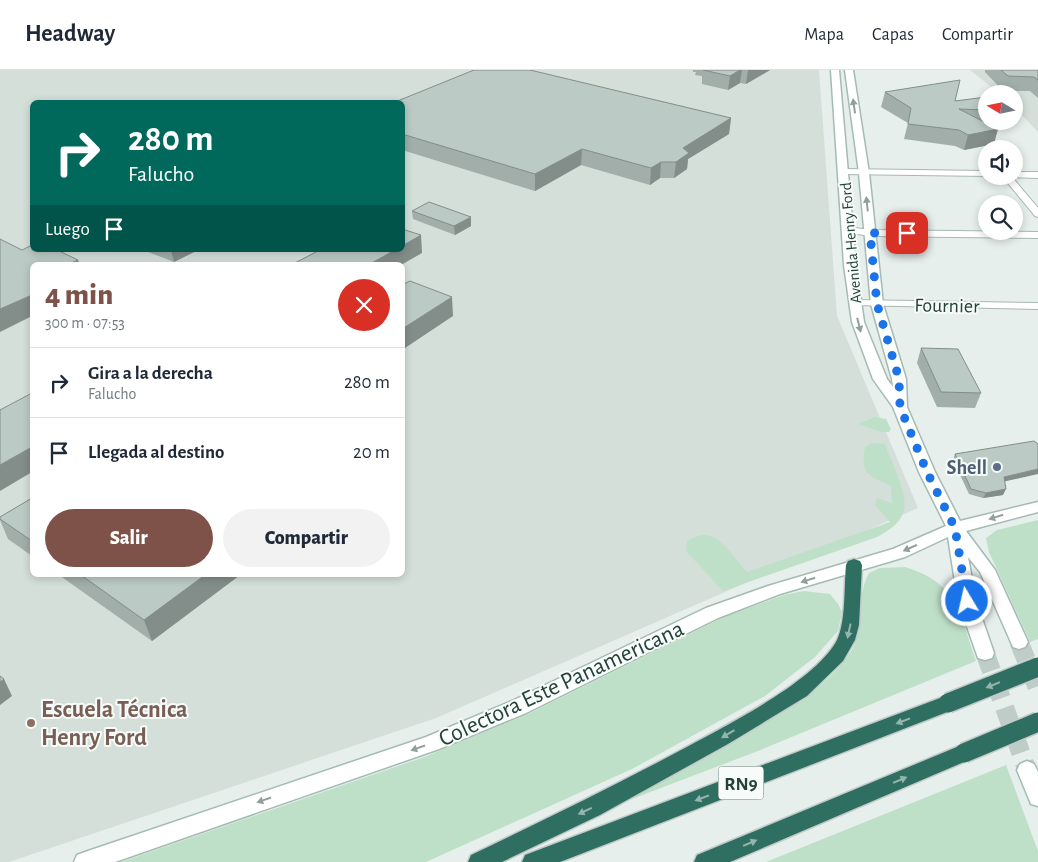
<!DOCTYPE html>
<html lang="es">
<head>
<meta charset="utf-8">
<style>
  :root { --surface:#fff; --page:#f2f2f3; --text:#1f2937; --muted:#747a83; --line:#e0e1e3; --accent:#7f5249 }
  body { margin:0; font-family:"Alegreya Sans",sans-serif; background:var(--page); color:var(--text); height:100vh; display:flex; flex-direction:column; font-size:19px; white-space:nowrap }
  * { box-sizing:border-box; margin:0 }
  p { font-size:16px; color:var(--muted) }
  .icon { flex:none; width:28px; height:28px; fill:none; stroke:currentColor; stroke-width:2; stroke-linecap:round; stroke-linejoin:round }
  .map { position:relative; flex:1; overflow:hidden }
  .sheet { position:absolute; left:30px; top:192px; width:375px; height:315px; display:flex; flex-direction:column; background:var(--surface); border-radius:8px; box-shadow:0 2px 8px #0003 }
  .sheet>* { flex:none }
  .hud { position:absolute; left:30px; top:30px; width:375px; height:152px; border-radius:8px; box-shadow:0 2px 8px #0003; background:#00695c; color:#fff; overflow:hidden }
  .needle { width:32px; rotate:280deg }
  .tools { position:absolute; left:978px; top:15px; display:grid; gap:10px }
  .tools a { display:grid; place-items:center; width:45px; height:45px; border-radius:50%; background:var(--surface); box-shadow:0 2px 8px #0003; font-size:25px }
  .pin { position:absolute; display:grid; place-items:center; width:42px; height:42px; color:#fff; margin:-21px; border-radius:10px; box-shadow:0 2px 8px #0006 }
  .me { position:absolute; width:55px; margin:-28px; rotate:351deg; stroke-linejoin:round; filter:drop-shadow(0 0 4px #0008) }
  .turn { display:flex; align-items:center; gap:18px; height:105px; padding:0 15px; font-size:22px }
  .turn .icon { width:65px; height:65px; stroke-width:2.5 }
  .turn b { display:block; font-size:35px; line-height:42px }
  .then { display:flex; align-items:center; height:48px; padding:0 15px; background:#0003; gap:10px; font-size:19px }
  .round { display:grid; place-items:center; flex:none; width:52px; height:52px; border-radius:26px; background:var(--page) }
  .headline { display:flex; align-items:center; justify-content:space-between; height:85px; padding:0 15px }
  h1 { font-size:30px; font-weight:800; line-height:38px; color:var(--accent) }
  .button { display:flex; gap:10px; margin-top:auto; padding:10px 15px }
  .button a { flex:1; height:58px; border-radius:30px; background:var(--accent); color:#fff; font-size:20px; font-weight:800; line-height:58px; text-align:center }
  .button a+a { background:var(--page); color:var(--text) }
  ul { padding:0; list-style:none }
  li { display:flex; align-items:center; gap:15px; height:70px; padding:0 15px; border-top:1px solid var(--line) }
  li div { flex:1 }
  li b { display:block; font-size:19px }
  li em { font-style:normal }
  header { display:flex; align-items:center; gap:30px; box-sizing:border-box; height:70px; padding:0 25px; background:var(--surface); border-bottom:1px solid var(--line) }
  header strong { font-size:24px }
  nav { display:flex; gap:28px; margin-inline-start:auto; font-size:18px }
  .map>svg:first-child { display:block }
  .built { fill:#d4dfda; fill-rule:evenodd }
  .green { fill:#bfe0c8 }
  .lines { fill:none; stroke-linecap:round; stroke-linejoin:round }
  .secondary-tunnel { stroke:#bfccc8; stroke-width:19; stroke-dasharray:19 10; stroke-linecap:butt }
  .street-casing { stroke:#a8b8b2; stroke-width:2 }
  .secondary-casing { stroke:#a4bbb3; stroke-width:3 }
  .highway-casing { stroke:#c2cac8; stroke-width:3 }
  .street { fill:#fff; fill-rule:evenodd }
  .secondary { fill:#fff; fill-rule:evenodd }
  .highway { fill:#2f6f62; fill-rule:evenodd }
  .highway-bridge-casing { stroke:#c2cac8; stroke-width:22; stroke-linecap:butt }
  .highway-bridge { stroke:#2f6f62; stroke-width:19 }
  .wall { fill:#a1aea9 }
  .shaded-wall { fill:#838d89 }
  .building { fill:#bbcac4; stroke:#838d89 }
  .oneway { fill:#92a09c }
  .oneway2 { fill:#93b5ae }
  .route { stroke:#1a73e8; stroke-width:9; stroke-dasharray:0 16.2 }
  .service-dot { fill:#5c6f8a; stroke:#f7fbf9; stroke-width:2 }
  .education-dot { fill:#8d6e63; stroke:#f7fbf9; stroke-width:2 }
  .labels { text-anchor:middle; stroke-width:4; stroke-linejoin:round; paint-order:stroke }
  .far-street-label { font-size:16px; fill:#24423a; stroke:#f7fbf9 }
  .shield { fill:#f7fbf9; stroke:#637a73; stroke-width:1 }
  .shield-label { font-size:19px; font-weight:bold; fill:#24423a }
  .street-label { font-size:20px; fill:#24423a; stroke:#f7fbf9 }
  .service-label { font-size:20px; font-weight:bold; fill:#4e5e75; stroke:#f7fbf9; text-anchor:end }
  .near-street-label { font-size:24px; fill:#24423a; stroke:#f7fbf9 }
  .near-education-label { font-size:24px; font-weight:bold; fill:#785e54; stroke:#f7fbf9; text-anchor:start }
</style>
</head>
<body>
<header>
<strong>Headway</strong>
<nav><a>Mapa</a><a>Capas</a><a>Compartir</a></nav>
</header>
<div class="map">
<svg width="1038" height="792" viewBox="0 0 1038 792">
  <rect width="100%" height="100%" fill="#e6efeb"/>
  <path class="built" d="M 0,0 L 819,0 L 837,246 L 918,438 L 436,648 L 9,792 L 0,792 ZM 32,32 L 402,32 L 402,180 L 32,180 ZM 32,195 L 402,195 L 402,505 L 32,505 Z
    M 970,0 L 1038,0 L 1038,62 L 1014,37 L 1014,24 L 1000,24 Z"/>
  <path class="green" d="M 874,347 L 886,349 L 891,359 L 889,362 L 881,362 L 858,354 Z
    M 871,373 L 885,374 C 891,392 910,426 903,443 C 899,455 887,461 877,467 L 723,521 L 686,481 L 687,471 C 716,452 729,483 747,502 L 890,452 L 875,435 L 877,428 L 892,433 L 891,416 C 869,406 860,404 865,377 Z
    M 1038,450 L 1038,569 L 1030,572 L 989,482 L 986,468 L 997,460 Z
    M 905,497 C 958,513 960,544 976,591 L 758,681 L 632,729 L 631,724 C 663,706 695,688 728,671 C 770,648 819,626 848,586 C 868,559 854,530 869,503 L 880,498 Z
    M 804,521 L 830,524 L 838,534 L 842,542 L 838,561 L 815,587 L 765,626 L 632,699 L 426,792 L 121,792 L 427,686 L 530,643 L 726,546 L 784,525 Z
    M 1006,695 L 1038,781 L 1038,792 L 766,792 Z"/>
  <g class="lines">
    <path class="secondary-tunnel" d="M 1019,572 L 1038,619
      M 985,583 L 1027,700"/>
    <g class="street-casing">
      <path id="street" d="M 844,99 L 986,101 L 988,106 L 841,104 L 841,100 Z
        M 1014,102 L 1038,102 L 1038,108 L 1012,107 L 1038,138 L 1038,147 L 1035,146 L 1002,106 L 1014,106 Z
        M 848,157 L 870,160 L 1038,162 L 1038,168 L 870,166 L 845,162 L 843,160 Z
        M 855,230 L 1038,233 L 1038,239 L 851,235 L 851,231 Z"/>
    </g>
    <g class="secondary-casing">
      <path id="secondary" d="M 831,0 L 839,0 L 856,195 L 864,252 L 887,309 L 893,317 L 892,309 L 871,234 L 859,103 L 845,0 L 853,0 L 869,103 L 883,234 L 906,309 L 907,337 L 935,402 L 960,451 L 1038,432 L 1038,442 L 966,461 L 995,500 L 1028,572 L 1025,577 L 1019,579 L 1013,577 L 980,502 L 968,487 L 976,531 L 994,583 L 992,588 L 985,590 L 978,588 L 958,531 L 948,467 L 905,487 L 780,524 L 718,548 L 526,643 L 439,679 L 115,792 L 74,792 L 77,785 L 85,782 L 426,667 L 512,631 L 706,538 L 768,516 L 893,479 L 946,456 L 919,402 L 893,337 L 873,309 L 852,252 L 844,195 Z
        M 1027,691 L 1034,694 L 1038,702 L 1038,736 L 1031,734 L 1017,700 L 1020,694 Z"/>
    </g>
    <g class="highway-casing">
      <path id="highway" d="M 854,489 L 860,491 L 862,495 L 859,555 L 855,570 L 843,591 L 807,626 L 728,674 L 600,745 L 502,792 L 468,792 L 471,785 C 542,751 612,717 681,680 C 723,657 815,612 837,570 C 846,551 844,516 846,495 L 848,491 Z
        M 948,625 L 955,627 L 958,633 L 955,639 L 560,792 L 522,792 L 525,785 Z
        M 964,674 L 971,677 L 974,683 L 971,689 L 730,792 L 694,792 L 697,785 Z"/>
    </g>
    <use href="#street" class="street"/>
    <use href="#secondary" class="secondary"/>
    <use href="#highway" class="highway"/>
    <g class="highway-bridge-casing">
      <path id="highway-bridge" d="M 948,633 L 1038,597
        M 964,683 L 1038,652"/>
    </g>
    <use href="#highway-bridge" class="highway-bridge"/>
  </g>
  <path class="wall" d="M 693,0 L 770,0 L 746,14 L 740,13 L 728,20 L 702,14 L 702,6 L 695,5 L 696,2 L 693,2 Z
    M 985,0 L 1038,0 L 1038,28 L 1030,21 L 1003,21 L 985,2 Z
    M 885,22 L 955,31 L 986,27 L 986,51 L 1014,51 L 1012,56 L 992,55 L 994,74 L 964,80 L 955,76 L 904,69 L 908,53 L 881,37 Z
    M 402,32 L 731,48 L 729,64 L 688,89 L 687,99 L 674,108 L 660,108 L 650,115 L 581,95 L 535,121 L 402,80 Z
    M 1014,38 L 1017,41 L 1014,51 Z
    M 412,141 L 471,147 L 471,156 L 455,165 L 413,149 Z
    M 143,180 L 198,180 L 174,192 Z
    M 921,278 L 981,323 L 975,338 L 937,337 L 917,293 Z
    M 955,384 L 1004,411 L 1003,425 L 983,428 L 969,424 L 953,390 Z
    M 32,428 L 32,486 L 8,469 L 0,450 L 0,447 Z
    M 59,505 L 240,505 L 152,571 Z"/>
  <path class="shaded-wall" d="M 740,0 L 742,0 L 740,13 L 728,20 L 730,6 Z
    M 748,0 L 770,0 L 746,14 Z
    M 731,48 L 729,64 L 688,89 L 687,99 L 674,108 L 676,92 L 683,78 Z
    M 998,59 L 994,74 L 964,80 L 968,65 Z
    M 582,79 L 581,95 L 535,121 L 535,104 Z
    M 661,92 L 660,108 L 650,115 L 651,98 Z
    M 471,147 L 471,156 L 455,165 L 454,156 Z
    M 421,165 L 422,183 L 401,195 L 368,195 L 395,180 L 402,180 L 402,176 Z
    M 171,180 L 198,180 L 174,192 Z
    M 78,190 L 80,195 L 67,195 Z
    M 32,225 L 32,246 L 0,262 L 0,239 Z
    M 452,227 L 453,246 L 405,278 L 405,282 L 402,284 L 402,259 Z
    M 32,377 L 32,402 L 0,421 L 0,395 Z
    M 1038,399 L 1038,404 L 1002,412 L 1004,407 Z
    M 1006,419 L 1003,425 L 983,428 L 986,423 Z
    M 205,505 L 240,505 L 152,571 L 144,550 Z
    M 4,609 L 12,626 L 0,635 L 0,612 Z"/>
  <path class="building" d="M 474,0 L 530,0 L 731,48 L 683,78 L 689,83 L 676,92 L 661,92 L 651,98 L 582,79 L 535,104 L 402,64 L 402,32 L 395,32 Z
    M 703,0 L 740,0 L 730,6 Z
    M 1001,0 L 1038,0 L 1038,10 L 1034,7 L 1008,6 Z
    M 960,10 L 955,31 L 986,27 L 986,40 L 959,39 L 998,59 L 968,65 L 959,60 L 908,54 L 911,38 L 885,22 Z
    M 429,132 L 471,147 L 454,156 L 412,141 Z
    M 402,159 L 421,165 L 402,176 Z
    M 0,169 L 22,180 L 32,175 L 32,180 L 57,180 L 78,190 L 67,195 L 32,195 L 32,225 L 0,239 Z
    M 320,180 L 395,180 L 368,195 L 291,195 Z
    M 410,211 L 452,227 L 402,259 L 402,215 Z
    M 921,278 L 958,279 L 981,323 L 941,322 Z
    M 32,323 L 32,377 L 0,395 L 0,340 Z
    M 1034,371 L 1038,374 L 1038,399 L 1004,407 L 1006,419 L 986,423 L 971,419 L 955,384 Z
    M 32,428 L 32,471 L 0,449 L 0,447 Z
    M 81,505 L 205,505 L 144,550 Z
    M 0,606 L 4,609 L 0,612 Z"/>
  <defs><path id="oneway-solid" d="M-6-.8H1V-3.2L6.5 0L1 3.2V.8H-6Z" transform="scale(1.25)"/></defs>
  <g class="oneway">
    <use href="#oneway-solid" transform="translate(854 36) rotate(-98)"/>
    <use href="#oneway-solid" transform="translate(867 134) rotate(-96)"/>
    <use href="#oneway-solid" transform="translate(859 255) rotate(76)"/>
    <use href="#oneway-solid" transform="translate(996 447) rotate(163)"/>
    <use href="#oneway-solid" transform="translate(910 478) rotate(156)"/>
    <use href="#oneway-solid" transform="translate(808 510) rotate(162)"/>
    <use href="#oneway-solid" transform="translate(418 678) rotate(161)"/>
    <use href="#oneway-solid" transform="translate(264 730) rotate(161)"/>
  </g>
  <g class="oneway2">
    <use href="#oneway-solid" transform="translate(849 561) rotate(102)"/>
    <use href="#oneway-solid" transform="translate(993 615) rotate(158)"/>
    <use href="#oneway-solid" transform="translate(903 651) rotate(159)"/>
    <use href="#oneway-solid" transform="translate(728 664) rotate(149)"/>
    <use href="#oneway-solid" transform="translate(900 710) rotate(-23)"/>
    <use href="#oneway-solid" transform="translate(702 728) rotate(159)"/>
    <use href="#oneway-solid" transform="translate(585 741) rotate(155)"/>
    <use href="#oneway-solid" transform="translate(750 773) rotate(-23)"/>
  </g>
  <g class="lines">
    <path class="route" d="M 907,163 L 870,163 L 877,234 L 899,309 L 900,337 L 927,402 L 955,458 L 967,531"/>
  </g>
  <circle class="service-dot" cx="997" cy="397" r="5"/>
  <circle class="education-dot" cx="31" cy="653" r="5"/>
  <g class="labels">
    <g class="far-street-label">
      <text transform="translate(850 173) rotate(-95)" y="6">Avenida Henry Ford</text>
    </g>
    <rect class="shield" x="718.5" y="696.5" width="45" height="33" rx="4"/>
    <g class="shield-label">
      <text x="741" y="720">RN9</text>
    </g>
    <g class="street-label">
      <text transform="translate(947 235) rotate(1)" y="7">Fournier</text>
    </g>
    <g class="service-label">
      <text x="987" y="404">Shell</text>
    </g>
    <g class="near-street-label">
      <text transform="translate(561 613) rotate(-25)" y="8">Colectora Este Panamericana</text>
    </g>
    <g class="near-education-label">
      <text x="41" y="647">Escuela Técnica<tspan x="41" dy="28">Henry Ford</tspan></text>
    </g>
  </g>
</svg>
<div class="tools">
<a><svg class="needle" viewBox="-14 -14 28 28"><path d="M0-13l5 13h-10z" fill="#e53935"/><path d="M0 13l5-13h-10z" fill="#747a83"/></svg></a>
<a><svg class="icon" aria-label="sound" viewBox="0 0 24 24"><path d="M4 9h4l5-4v14l-5-4H4zM17 9q2 3 0 6"/></svg></a>
<a><svg class="icon" aria-label="search" viewBox="0 0 24 24"><circle cx="10" cy="10" r="6"/><path d="M15 15l6 6"/></svg></a>
</div>
<div class="pin" style="left:907px;top:163px;background:#d93025"><svg class="icon" aria-label="arrive" viewBox="0 0 24 24"><path d="M6 21V4h12l-3 4 3 4H6"/></svg></div>
<svg class="me" style="left:967px;top:531px" viewBox="-20 -20 40 40"><circle r="17" fill="#1a73e8" stroke="#fff" stroke-width="3"/><path d="M0-11L8 9 0 5-8 9z" fill="#fff"/></svg>
<div class="hud">
<div class="turn"><svg class="icon" aria-label="right" viewBox="0 0 24 24"><path d="M7 20v-9h11M14 6l5 5-5 5"/></svg><div><b>280 m</b>Falucho</div></div>
<div class="then">Luego<svg class="icon" aria-label="arrive" viewBox="0 0 24 24"><path d="M6 21V4h12l-3 4 3 4H6"/></svg></div>
</div>
<section class="sheet">
<div class="headline"><div><h1>4 min</h1><p>300 m · 07:53</p></div><a class="round" style="background:#d93025;color:#fff"><svg class="icon" aria-label="close" viewBox="0 0 24 24"><path d="M6 6l12 12M18 6L6 18"/></svg></a></div>
<ul>
<li><svg class="icon" aria-label="right" viewBox="0 0 24 24"><path d="M7 20v-9h11M14 6l5 5-5 5"/></svg><div><b>Gira a la derecha</b><p>Falucho</p></div><em>280 m</em></li>
<li><svg class="icon" aria-label="arrive" viewBox="0 0 24 24"><path d="M6 21V4h12l-3 4 3 4H6"/></svg><div><b>Llegada al destino</b></div><em>20 m</em></li>
</ul>
<div class="button"><a>Salir</a><a>Compartir</a></div>
</section>
</div>
</body>
</html>
